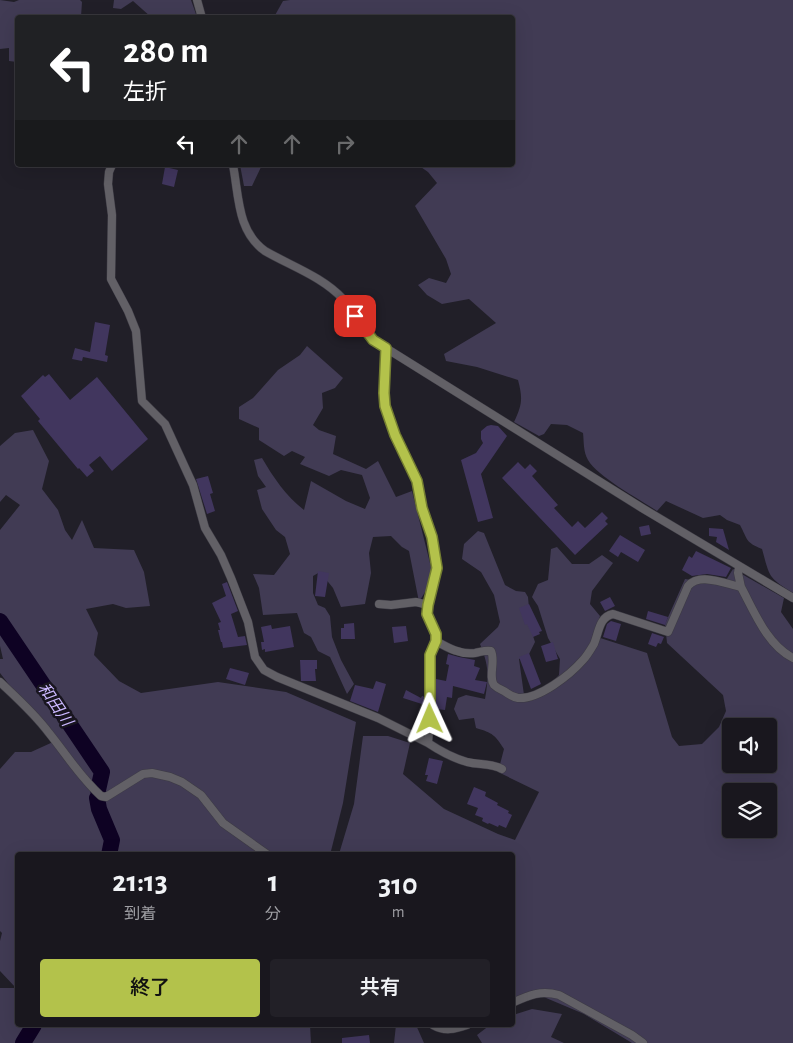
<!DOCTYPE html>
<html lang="ja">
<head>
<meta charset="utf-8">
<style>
  :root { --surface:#19171e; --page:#222027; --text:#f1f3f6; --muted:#9f9fa4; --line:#37363c; --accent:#b3c24b }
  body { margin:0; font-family:"Alegreya Sans","Noto Sans JP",sans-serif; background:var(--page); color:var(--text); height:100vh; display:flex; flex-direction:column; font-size:19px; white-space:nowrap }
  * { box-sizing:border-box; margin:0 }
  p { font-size:16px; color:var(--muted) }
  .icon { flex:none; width:28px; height:28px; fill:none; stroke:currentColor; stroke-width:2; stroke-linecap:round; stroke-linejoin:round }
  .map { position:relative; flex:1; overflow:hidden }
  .details { position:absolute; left:15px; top:852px; width:500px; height:175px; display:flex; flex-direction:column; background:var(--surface); border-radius:5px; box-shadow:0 5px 20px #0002,0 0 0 1px var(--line) }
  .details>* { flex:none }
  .guide { position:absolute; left:15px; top:15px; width:500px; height:152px; border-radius:5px; box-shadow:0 5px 20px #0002,0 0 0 1px var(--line); background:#202124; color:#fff; overflow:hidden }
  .tools { position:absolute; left:722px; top:718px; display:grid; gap:10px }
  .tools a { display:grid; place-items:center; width:55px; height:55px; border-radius:5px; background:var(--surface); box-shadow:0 5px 20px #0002,0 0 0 1px var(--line); font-size:25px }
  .pin { position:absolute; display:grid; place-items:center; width:42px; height:42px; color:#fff; margin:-21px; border-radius:10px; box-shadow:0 2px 8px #0006 }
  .me { position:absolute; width:55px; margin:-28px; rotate:359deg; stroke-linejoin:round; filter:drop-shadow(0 0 4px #0008) }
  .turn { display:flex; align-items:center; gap:18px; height:105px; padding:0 25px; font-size:22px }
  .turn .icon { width:65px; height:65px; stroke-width:2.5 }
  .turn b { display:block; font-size:35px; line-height:42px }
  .lanes { display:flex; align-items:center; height:48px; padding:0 25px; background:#0003; justify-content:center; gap:25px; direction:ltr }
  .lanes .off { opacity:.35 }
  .eta { display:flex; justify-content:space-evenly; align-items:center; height:85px; text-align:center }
  .eta b { font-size:30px; font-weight:600; line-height:35px }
  .action { display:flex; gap:10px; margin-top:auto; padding:10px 25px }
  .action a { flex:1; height:58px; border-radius:5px; background:var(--accent); color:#111; font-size:20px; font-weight:600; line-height:58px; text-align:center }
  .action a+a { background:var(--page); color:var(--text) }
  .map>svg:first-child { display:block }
  .green { fill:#413b54; fill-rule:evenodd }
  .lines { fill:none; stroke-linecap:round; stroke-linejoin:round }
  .river { stroke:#0e0223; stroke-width:16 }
  .building { fill:#41365e }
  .minor-casing { stroke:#3d3b44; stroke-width:9 }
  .minor { stroke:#626066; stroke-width:8 }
  .route-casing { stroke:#747e31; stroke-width:12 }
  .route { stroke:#b3c24b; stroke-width:9 }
  .labels { text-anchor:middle; stroke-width:5; stroke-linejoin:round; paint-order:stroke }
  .water-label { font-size:16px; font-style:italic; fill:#cbb8ff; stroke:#18151f }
</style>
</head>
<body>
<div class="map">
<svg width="793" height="1043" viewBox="0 0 793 1043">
  <rect width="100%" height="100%" fill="#211f28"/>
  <path class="green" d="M 0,0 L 14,2 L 19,0 L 80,0 L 82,2 L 81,17 L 18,18 L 17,62 L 9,61 L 9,48 L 0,49 Z
    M 114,0 L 191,0 L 197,17 L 151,17 L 133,1 L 121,9 L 113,8 Z
    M 290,0 L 793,0 L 793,593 C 768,577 770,578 762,549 C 745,542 748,540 740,525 L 727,520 L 720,515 L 703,518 L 666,501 L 657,511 C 639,499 598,477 588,460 C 583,452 584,441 583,433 L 567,425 L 551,424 L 544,434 L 539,436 L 514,422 C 522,405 523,399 518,380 L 477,367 L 446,361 L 444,354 L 496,323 L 469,299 L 442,304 L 427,295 L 418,285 L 429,278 L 446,283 L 451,274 L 446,259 L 415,206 L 437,183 L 428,172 L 418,165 L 512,165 L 512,18 L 274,17 L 283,1 Z
    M 240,165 L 262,165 L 252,186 L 244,186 Z
    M 307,346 L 343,378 L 335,388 L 322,393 L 323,408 L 313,425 L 319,430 L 336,436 L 333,454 L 366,469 L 378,461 L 396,497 L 412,491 L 432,571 L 428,587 L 419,602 L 409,551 L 402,547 L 391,536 L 373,537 L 369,553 L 371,573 L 365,604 L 341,607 L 333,588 L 320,572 L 313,576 L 313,593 L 318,605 L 325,608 L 330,616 L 332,637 L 341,660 L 354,684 L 347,694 L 330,657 L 318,651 L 311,637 L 304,633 L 297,613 L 263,615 L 259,588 L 253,574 L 274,575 L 290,554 L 285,537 L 276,530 L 262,509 L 257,490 L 266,487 L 258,476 L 254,460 L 262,458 C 273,477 286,496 304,510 L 311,481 L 346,501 L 365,509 L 370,498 L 362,475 L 341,470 L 329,476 L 300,464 L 305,457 L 292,451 L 284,456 L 259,440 L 259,428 L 239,419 L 239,407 L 253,398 L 278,370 L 300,355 Z
    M 33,430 L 49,461 L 42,489 L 58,510 L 65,530 L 72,540 L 82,520 L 94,548 L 134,550 L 144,572 L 150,606 L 126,608 L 113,604 L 86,609 L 98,633 L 94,655 L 119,681 L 141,693 L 218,682 L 286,692 L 356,722 L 343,803 L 330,855 L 18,855 L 18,1025 L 310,1025 L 311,1043 L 0,1043 L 0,988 L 16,988 L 0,971 L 0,941 L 2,933 L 0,931 L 0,769 L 15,752 L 31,752 L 53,742 L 0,673 L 0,659 L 3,659 L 0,646 L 0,530 L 20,505 L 6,495 L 0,502 L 0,446 L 15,433 Z
    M 478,531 L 484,533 L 505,585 L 516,591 L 525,592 L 528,597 L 531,630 L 535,642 L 529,654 L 519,659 L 524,695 L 546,689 L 559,675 L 560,659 L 548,638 L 538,606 L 532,597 L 538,584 L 548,580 L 551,549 L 557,547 L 572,564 L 589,564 L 602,555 L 613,563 L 592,591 L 590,604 L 600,616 L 594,636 L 647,653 L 672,737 L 679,746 L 702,744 L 719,727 L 726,711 L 723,695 L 667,643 L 665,624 L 685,579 L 723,585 L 733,569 L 784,598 L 781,612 L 793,629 L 793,1043 L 632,1043 L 584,1014 L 539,995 L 513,998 L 512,855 L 339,854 L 354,804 L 363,736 L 388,736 L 410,743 L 403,774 L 444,809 L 498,834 L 515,840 L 539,792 L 498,772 L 504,749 C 495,735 493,733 476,728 L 474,718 L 459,720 L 454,709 L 458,698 L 466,695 L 485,699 C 489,676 489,666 480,644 L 498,627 L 500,622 L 494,595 L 481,572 L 462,559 L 464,544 ZM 731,726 L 769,726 L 769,764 L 731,764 ZM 731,791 L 769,791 L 769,829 L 731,829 Z
    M 532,1009 L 562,1014 L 551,1037 L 564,1043 L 482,1043 L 477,1035 L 490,1025 L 512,1025 L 513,1015 Z
    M 396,1025 L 416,1025 L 424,1043 L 394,1043 Z"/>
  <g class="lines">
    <path class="river" d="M 0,621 L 102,772 L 98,790
      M 97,798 L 99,809 L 112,840 L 109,855
      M 23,1043 L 34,1025"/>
  </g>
  <path class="building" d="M 165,167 L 178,170 L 174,187 L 162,184 Z
    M 95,322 L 110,325 L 105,355 L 108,356 L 107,362 L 83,357 L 82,361 L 72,359 L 75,348 L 90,352 Z
    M 49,374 L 70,400 L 97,377 L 148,439 L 112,471 L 100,456 L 89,465 L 94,471 L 87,477 L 79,468 L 78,469 L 38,421 L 40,419 L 21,396 L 43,375 L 45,377 Z
    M 491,425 L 498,426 L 507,436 L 481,474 L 493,518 L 478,522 L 461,460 L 476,453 L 483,443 L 481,439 L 481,431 L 487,426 Z
    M 518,462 L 525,469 L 530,464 L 537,471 L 532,476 L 558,505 L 554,508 L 572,527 L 578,521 L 585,528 L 602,512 L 608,518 L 605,521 L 608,524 L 575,555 L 502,478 Z
    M 208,476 L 213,493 L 210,494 L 215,511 L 207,514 L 196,479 Z
    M 649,525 L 651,534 L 641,536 L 639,527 Z
    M 709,528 L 723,529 L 729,550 L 716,542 L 717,537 L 709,536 Z
    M 620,535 L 645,550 L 638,562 L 621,552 L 618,557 L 609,551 Z
    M 696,551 L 731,568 L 726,577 L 707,574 L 692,576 L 682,570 L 689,556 L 692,558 Z
    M 318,571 L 329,573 L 325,597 L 315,596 Z
    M 227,582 L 238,611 L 231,614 L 238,637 L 245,636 L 247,645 L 223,648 L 222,642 L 221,642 L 218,630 L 220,630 L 218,623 L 221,622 L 212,603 L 226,596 L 222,584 Z
    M 610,597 L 615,606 L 605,611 L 600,602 Z
    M 529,604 L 542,631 L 539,632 L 540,634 L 533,637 L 527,624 L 525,625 L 519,608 Z
    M 648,611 L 668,617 L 665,625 L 646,619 Z
    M 611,621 L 621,624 L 616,641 L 603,637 L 607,624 Z
    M 354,623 L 355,639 L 341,639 L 341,628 L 344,628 L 344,624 Z
    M 271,625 L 272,629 L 290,626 L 294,647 L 265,652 L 265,649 L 262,650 L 261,642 L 264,642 L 261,627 Z
    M 406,626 L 408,641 L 394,643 L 392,627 Z
    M 652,633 L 664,637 L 661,644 L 658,643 L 656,647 L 648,644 Z
    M 553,642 L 558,659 L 546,662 L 541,646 Z
    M 529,653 L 541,684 L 531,689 L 519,657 Z
    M 448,654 L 459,657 L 475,660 L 474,666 L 480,668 L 475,680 L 487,682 L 484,694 L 453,686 L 452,698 L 447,697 L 445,710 L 436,709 L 436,679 L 446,681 L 449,665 L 446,664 Z
    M 300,660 L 317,660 L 317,669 L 315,669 L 316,681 L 301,681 Z
    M 230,668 L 249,673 L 245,685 L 226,679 Z
    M 376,681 L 386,684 L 378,712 L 350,701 L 355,685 L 373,689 Z
    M 406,690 L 421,698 L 422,696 L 425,697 L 425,705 L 403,698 Z
    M 429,758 L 443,761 L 437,784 L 426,781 L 428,775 L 425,775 Z
    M 474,787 L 486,792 L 485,796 L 498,803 L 497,805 L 509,811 L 508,813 L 512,815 L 506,828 L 499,825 L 498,827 L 489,823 L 488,824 L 482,821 L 483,818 L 475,815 L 478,808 L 467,804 Z
    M 369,1035 L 370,1043 L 342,1043 L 342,1038 Z"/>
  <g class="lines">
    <g class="minor-casing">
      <path id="minor" d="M 197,0 L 202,18
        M 112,165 L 109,172 L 108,184 L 112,215 L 111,279 L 128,311 L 136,331 L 142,401 L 165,424 L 193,485 L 205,528 L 221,555 L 231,578 L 248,622 L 255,657 L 264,670 L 277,677 L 378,718 L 428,743
        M 233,165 C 239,196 237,231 265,251 C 291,266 323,277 343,299 C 354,311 361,327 373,340 L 642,508 L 793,598
        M 386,348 L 384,393 L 385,406 L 395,435 L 417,481 L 422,508 L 431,537 L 437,568 L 428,605 L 427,614 L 436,634 L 436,641 L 430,655 L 429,680 L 431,707 L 428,743 C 440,751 453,758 467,762 C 479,765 492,763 502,769
        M 739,567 L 738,573 L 741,587
        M 379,604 L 391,605 L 416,602 L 428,605
        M 436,641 C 448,648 461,655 475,653 C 481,652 485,650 491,651 C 496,661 488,676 494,685 C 497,688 500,689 504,691 C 508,694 513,697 518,698 C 538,700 570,675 583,660 C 587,656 591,649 594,644 C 599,632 599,617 613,614 L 668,632 L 688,586 C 700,572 726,584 741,587 C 754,611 767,645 793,658
        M 0,682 C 17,698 35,714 49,733 C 66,754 80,777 101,796 L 106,797 L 143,774 L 152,773 L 170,777 L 182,782 L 201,795 L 223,823 L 268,855
        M 512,1003 C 529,995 541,990 559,995 L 632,1035 L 643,1043
        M 433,1025 C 445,1032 455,1029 467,1025"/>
    </g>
    <use href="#minor" class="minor"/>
  </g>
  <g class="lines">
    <g class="route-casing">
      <path id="route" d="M 355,316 L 373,340 L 386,348 L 384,393 L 385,406 L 395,435 L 417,481 L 422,508 L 432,537 L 437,568 L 428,605 L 427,614 L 436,634 L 436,641 L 430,655 L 430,719"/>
    </g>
    <use href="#route" class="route"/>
  </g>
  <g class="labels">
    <g class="water-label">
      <text transform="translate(56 704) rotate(56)" y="6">和田川</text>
    </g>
  </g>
</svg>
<div class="tools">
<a><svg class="icon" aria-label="sound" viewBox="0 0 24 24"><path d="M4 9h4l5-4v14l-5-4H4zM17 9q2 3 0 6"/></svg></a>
<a><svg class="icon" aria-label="layers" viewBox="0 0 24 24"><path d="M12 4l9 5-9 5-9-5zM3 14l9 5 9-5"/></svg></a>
</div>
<div class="pin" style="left:355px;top:316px;background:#d93025"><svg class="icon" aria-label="arrive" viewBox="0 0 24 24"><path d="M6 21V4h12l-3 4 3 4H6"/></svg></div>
<svg class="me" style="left:430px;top:719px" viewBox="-20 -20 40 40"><path d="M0-17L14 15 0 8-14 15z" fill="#b3c24b" stroke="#fff" stroke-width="4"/></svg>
<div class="guide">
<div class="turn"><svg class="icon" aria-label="left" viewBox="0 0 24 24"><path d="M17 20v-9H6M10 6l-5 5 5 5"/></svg><div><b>280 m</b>左折</div></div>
<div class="lanes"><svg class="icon" aria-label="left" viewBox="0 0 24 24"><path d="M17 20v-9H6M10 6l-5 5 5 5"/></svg><svg class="icon off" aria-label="ahead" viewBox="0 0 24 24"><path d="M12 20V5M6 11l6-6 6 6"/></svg><svg class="icon off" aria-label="ahead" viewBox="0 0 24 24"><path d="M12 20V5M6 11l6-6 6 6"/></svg><svg class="icon off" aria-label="right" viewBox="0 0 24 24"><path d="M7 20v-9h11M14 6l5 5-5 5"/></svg></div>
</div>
<section class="details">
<div class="eta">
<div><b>21:13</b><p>到着</p></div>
<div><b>1</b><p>分</p></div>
<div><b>310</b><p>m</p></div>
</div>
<div class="action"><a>終了</a><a>共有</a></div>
</section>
</div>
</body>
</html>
